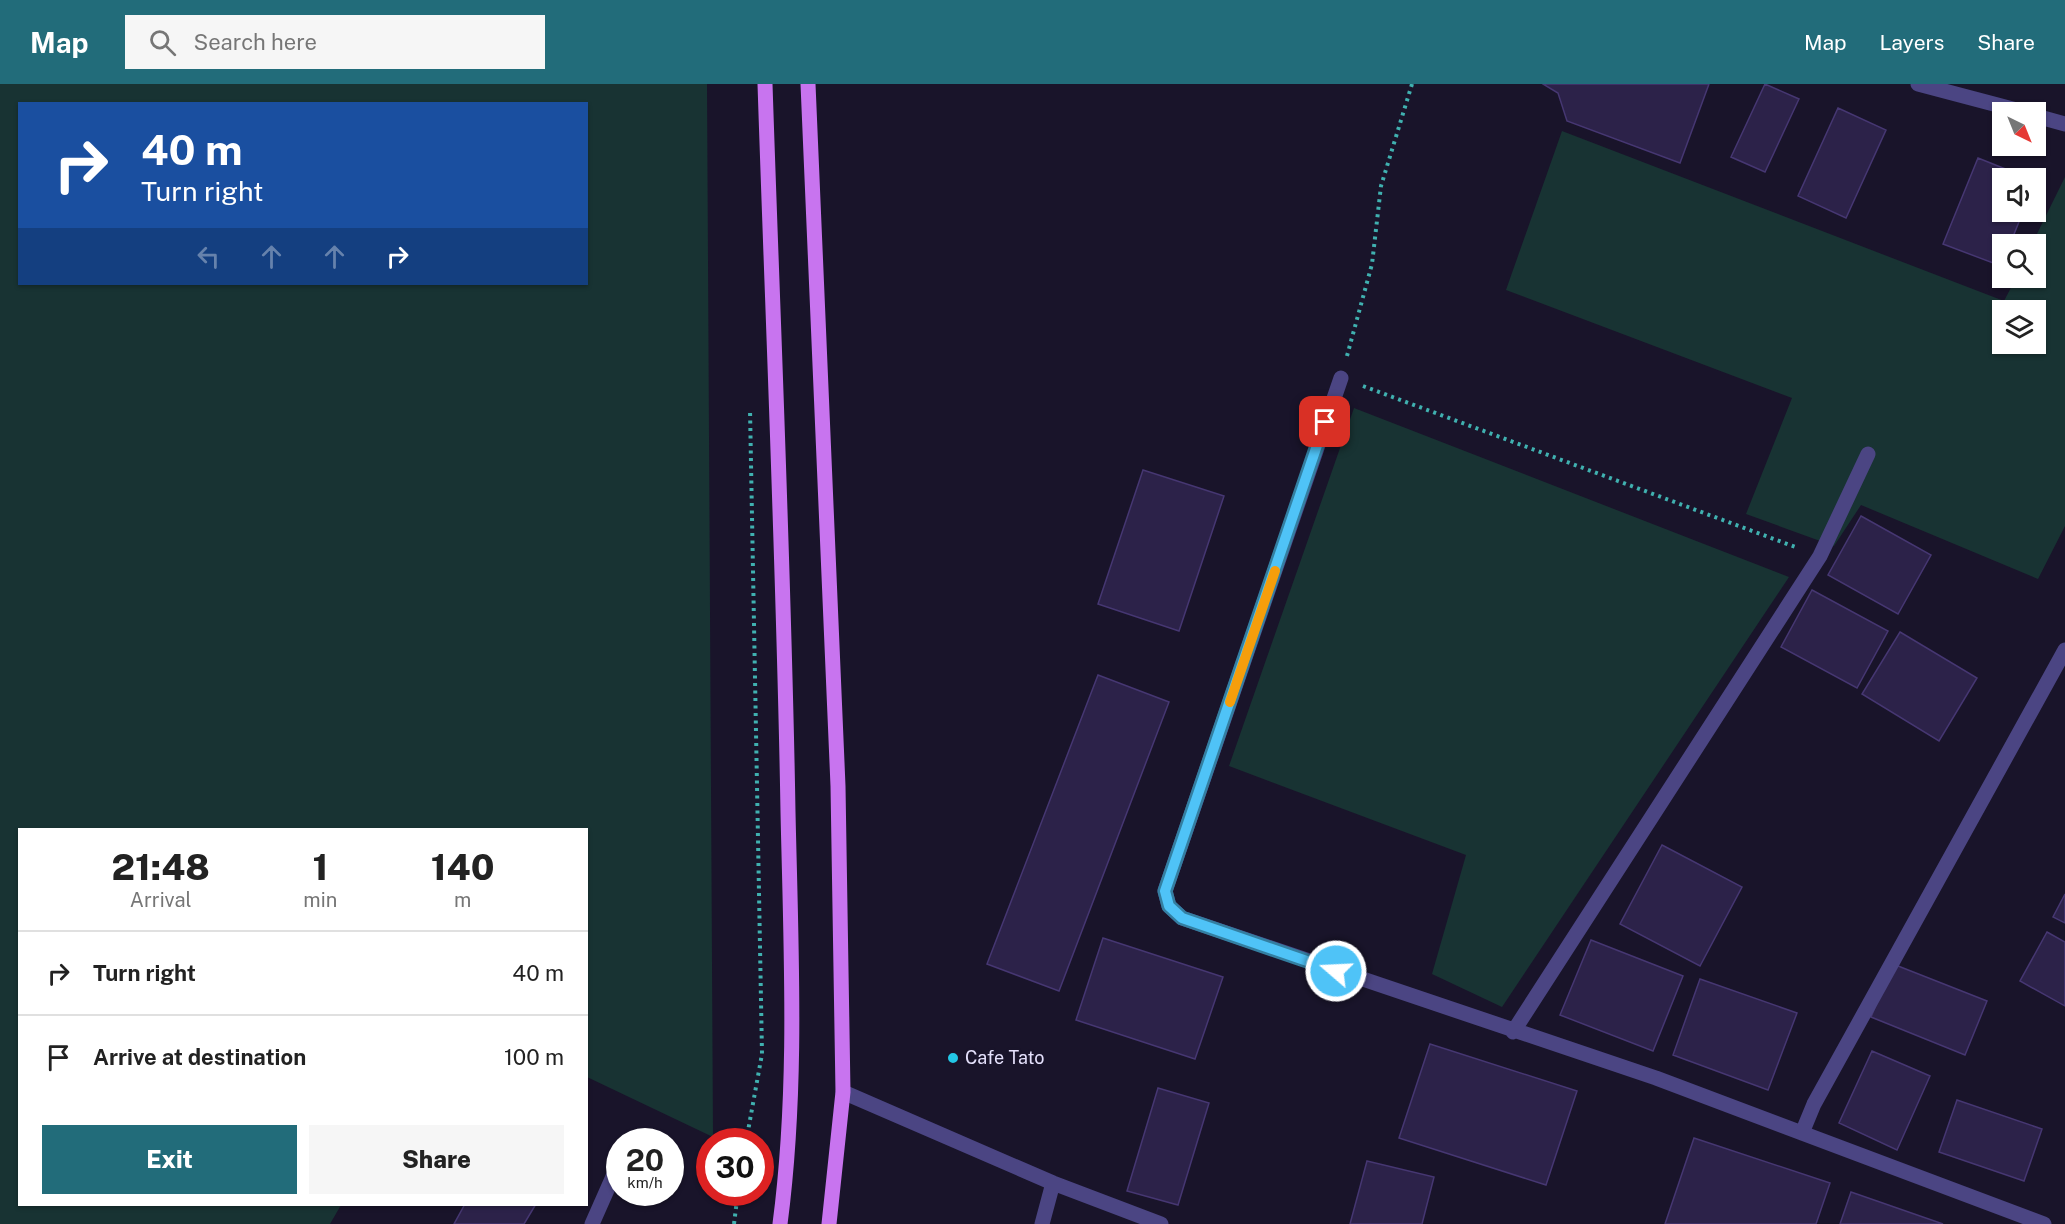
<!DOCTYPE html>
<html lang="en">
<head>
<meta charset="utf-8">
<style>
  :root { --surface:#fff; --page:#f6f6f6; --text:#222; --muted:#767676; --line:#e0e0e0; --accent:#226c7a }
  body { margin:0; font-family:"Public Sans",sans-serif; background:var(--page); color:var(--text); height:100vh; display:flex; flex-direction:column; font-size:22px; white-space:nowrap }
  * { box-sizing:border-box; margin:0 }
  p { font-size:20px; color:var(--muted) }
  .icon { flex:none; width:33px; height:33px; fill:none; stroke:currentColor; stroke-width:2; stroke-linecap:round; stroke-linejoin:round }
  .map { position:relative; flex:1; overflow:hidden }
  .side { position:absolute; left:18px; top:744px; width:570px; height:378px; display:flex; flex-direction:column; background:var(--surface); border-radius:0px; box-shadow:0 2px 4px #0004 }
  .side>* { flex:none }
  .top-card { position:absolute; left:18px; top:18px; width:570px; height:183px; border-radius:0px; box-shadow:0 2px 4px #0004; background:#1a4fa0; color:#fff; overflow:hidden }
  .needle { width:39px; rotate:137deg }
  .fabs { position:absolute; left:1992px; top:18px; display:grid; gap:12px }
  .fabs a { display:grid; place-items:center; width:54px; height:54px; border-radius:0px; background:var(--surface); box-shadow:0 2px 4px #0004; font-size:30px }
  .speed { position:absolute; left:606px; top:1044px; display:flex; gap:12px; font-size:30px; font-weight:700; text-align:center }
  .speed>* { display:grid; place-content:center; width:78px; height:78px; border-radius:50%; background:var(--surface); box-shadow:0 2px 4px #0004; line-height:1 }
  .speed small { font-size:15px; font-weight:400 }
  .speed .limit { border:9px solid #d22; background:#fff; color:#111 }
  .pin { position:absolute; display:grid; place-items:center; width:51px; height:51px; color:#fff; margin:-26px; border-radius:12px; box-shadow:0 3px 9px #0006 }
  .me { position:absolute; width:66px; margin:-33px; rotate:289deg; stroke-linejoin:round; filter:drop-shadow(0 0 4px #0008) }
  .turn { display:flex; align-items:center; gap:21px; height:126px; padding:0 24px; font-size:27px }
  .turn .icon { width:78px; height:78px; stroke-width:2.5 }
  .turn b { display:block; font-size:42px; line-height:51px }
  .lanes { display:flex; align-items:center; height:57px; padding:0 24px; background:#0003; justify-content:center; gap:30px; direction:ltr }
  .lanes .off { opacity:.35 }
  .eta { display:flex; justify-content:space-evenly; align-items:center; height:102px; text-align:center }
  .eta b { font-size:36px; font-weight:800; line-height:42px }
  .cta { display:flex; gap:12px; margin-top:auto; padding:12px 24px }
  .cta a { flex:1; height:69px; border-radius:0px; background:var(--accent); color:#fff; font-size:24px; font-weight:800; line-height:69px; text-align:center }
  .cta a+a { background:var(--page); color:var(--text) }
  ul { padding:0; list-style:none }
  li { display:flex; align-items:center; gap:18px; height:84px; padding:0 24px; border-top:2px solid var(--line) }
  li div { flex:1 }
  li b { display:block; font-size:22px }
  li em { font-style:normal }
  header { display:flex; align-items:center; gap:36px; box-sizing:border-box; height:84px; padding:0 30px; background:var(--accent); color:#fff }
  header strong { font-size:28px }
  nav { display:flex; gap:33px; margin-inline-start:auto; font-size:21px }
  .search { width:420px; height:54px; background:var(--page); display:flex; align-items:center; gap:15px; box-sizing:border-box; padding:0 21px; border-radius:0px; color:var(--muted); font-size:22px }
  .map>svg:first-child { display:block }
  .green { fill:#183333; fill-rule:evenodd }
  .building { fill:#2c2249; stroke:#463772; stroke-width:1.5 }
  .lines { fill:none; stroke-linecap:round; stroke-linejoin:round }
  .path { stroke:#40b1b0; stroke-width:4; stroke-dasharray:3 4.5; stroke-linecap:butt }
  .minor { stroke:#4b4583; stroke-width:15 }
  .major { stroke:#c874ef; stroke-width:15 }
  .route-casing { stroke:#337fa1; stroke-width:15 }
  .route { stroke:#4fc3f7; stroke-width:10 }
  .slow { stroke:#f59e0b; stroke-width:10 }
  .poi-dot { fill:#23c7e6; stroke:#19142a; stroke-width:2 }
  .labels { text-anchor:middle; stroke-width:4.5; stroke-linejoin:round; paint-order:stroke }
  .poi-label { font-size:18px; fill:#e5e1fc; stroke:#19142a; text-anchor:start }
</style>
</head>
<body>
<header>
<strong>Map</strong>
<div class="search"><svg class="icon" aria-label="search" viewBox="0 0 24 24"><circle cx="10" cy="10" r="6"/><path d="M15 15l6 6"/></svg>Search here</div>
<nav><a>Map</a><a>Layers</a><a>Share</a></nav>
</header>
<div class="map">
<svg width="2065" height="1140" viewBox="0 0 2065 1140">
  <rect width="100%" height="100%" fill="#19142a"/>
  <path class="green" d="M 0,0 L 707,0 L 713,1053 L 587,993 L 586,746 L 20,746 L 20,1120 L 341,1121 L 330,1140 L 0,1140 ZM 20,20 L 586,20 L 586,200 L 20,200 Z
    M 1562,47 L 2004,217 L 2016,194 L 2036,194 L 2036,160 L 2032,160 L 2065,93 L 2065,442 L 2038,495 L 1861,421 L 1834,462 L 1746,430 L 1792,314 L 1506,206 ZM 2002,226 L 2036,226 L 2036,260 L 2002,260 Z
    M 1354,324 L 1789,493 L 1502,923 L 1432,890 L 1466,771 L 1229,682 Z"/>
  <path class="building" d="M 1543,0 L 1709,0 L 1680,79 L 1567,37 L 1558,9 Z
    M 1765,0 L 1799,15 L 1765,88 L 1731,73 Z
    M 1838,24 L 1886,46 L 1846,134 L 1798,112 Z
    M 1978,74 L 2028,94 L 2002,94 L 2002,128 L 2023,128 L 2010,160 L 2002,160 L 2001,182 L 1943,160 Z
    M 1143,386 L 1224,412 L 1179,547 L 1098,520 Z
    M 1861,432 L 1931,471 L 1898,530 L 1828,491 Z
    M 1812,506 L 1888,547 L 1857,604 L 1781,563 Z
    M 1900,548 L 1977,594 L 1939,657 L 1862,610 Z
    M 1098,591 L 1169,618 L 1059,907 L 987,880 Z
    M 1662,761 L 1742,803 L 1700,882 L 1620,840 Z
    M 2065,810 L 2065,839 L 2053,833 Z
    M 2047,848 L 2065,858 L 2065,922 L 2020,897 Z
    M 1103,854 L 1223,893 L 1195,975 L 1076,936 Z
    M 1591,856 L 1683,892 L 1653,967 L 1560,931 Z
    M 1893,880 L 1987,917 L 1965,971 L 1871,933 Z
    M 1700,895 L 1797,929 L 1768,1006 L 1673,971 Z
    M 1430,960 L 1577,1007 L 1546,1101 L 1399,1054 Z
    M 1872,967 L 1930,992 L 1897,1066 L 1839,1039 Z
    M 1158,1004 L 1209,1019 L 1178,1121 L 1127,1107 Z
    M 1957,1016 L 2042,1045 L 2024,1097 L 1939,1068 Z
    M 1694,1054 L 1830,1099 L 1816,1140 L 1665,1140 Z
    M 1367,1077 L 1434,1093 L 1422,1140 L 1350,1140 Z
    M 1851,1108 L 1943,1140 L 1840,1140 Z
    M 465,1120 L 536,1120 L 524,1140 L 454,1140 Z"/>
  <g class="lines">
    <path class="path" d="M 1347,272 L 1372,180 L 1381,102 L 1412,0
      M 1363,302 L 1798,464
      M 746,1058 L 762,970 L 750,325
      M 734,1140 L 738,1108"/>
    <path class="minor" d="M 1918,0 L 2024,28
      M 2036,32 L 2065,40
      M 1341,294 L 1165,807 L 1169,822 L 1182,834 L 1656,994 L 2044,1140
      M 1513,948 L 1820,472 L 1868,370
      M 843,1008 L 1053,1099 L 1161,1140
      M 1802,1049 L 1814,1020 L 2065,566
      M 592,1140 L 619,1079
      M 1042,1140 L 1053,1099"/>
    <path class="major" d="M 765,0 C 773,243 784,485 788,728 C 791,866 798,1003 780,1140
      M 808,0 L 838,702 L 843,1008 L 829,1140"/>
  </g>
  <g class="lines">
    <g class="route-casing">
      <path id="route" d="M 1325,338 L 1165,807 L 1169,822 L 1182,834 L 1336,887"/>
    </g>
    <use href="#route" class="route"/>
    <path class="slow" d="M 1230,618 L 1275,487"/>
  </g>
  <circle class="poi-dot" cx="953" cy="974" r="6"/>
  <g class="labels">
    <g class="poi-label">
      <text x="965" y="980">Cafe Tato</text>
    </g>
  </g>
</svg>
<div class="fabs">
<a><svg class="needle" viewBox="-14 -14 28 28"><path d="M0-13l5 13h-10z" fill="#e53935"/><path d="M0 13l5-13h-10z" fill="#767676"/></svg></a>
<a><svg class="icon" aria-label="sound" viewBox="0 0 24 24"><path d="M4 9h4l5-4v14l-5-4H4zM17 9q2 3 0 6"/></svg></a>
<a><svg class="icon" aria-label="search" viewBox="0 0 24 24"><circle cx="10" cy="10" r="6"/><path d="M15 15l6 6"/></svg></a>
<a><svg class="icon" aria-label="layers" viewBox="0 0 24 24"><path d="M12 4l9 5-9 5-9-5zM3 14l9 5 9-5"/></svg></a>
</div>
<div class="speed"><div>20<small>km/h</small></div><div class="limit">30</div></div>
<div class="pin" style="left:1325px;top:338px;background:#d93025"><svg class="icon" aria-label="arrive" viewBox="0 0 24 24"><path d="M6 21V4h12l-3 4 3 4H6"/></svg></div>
<svg class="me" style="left:1336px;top:887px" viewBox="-20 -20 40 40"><circle r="17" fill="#4fc3f7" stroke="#fff" stroke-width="3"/><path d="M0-11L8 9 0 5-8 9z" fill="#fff"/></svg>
<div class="top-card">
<div class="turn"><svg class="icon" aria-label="right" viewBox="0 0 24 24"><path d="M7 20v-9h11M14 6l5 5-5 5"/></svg><div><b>40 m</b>Turn right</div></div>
<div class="lanes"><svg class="icon off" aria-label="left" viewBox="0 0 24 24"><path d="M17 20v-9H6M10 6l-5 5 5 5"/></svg><svg class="icon off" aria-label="ahead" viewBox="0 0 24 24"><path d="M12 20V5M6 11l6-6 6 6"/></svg><svg class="icon off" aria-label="ahead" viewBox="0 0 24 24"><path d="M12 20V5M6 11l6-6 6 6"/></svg><svg class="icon" aria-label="right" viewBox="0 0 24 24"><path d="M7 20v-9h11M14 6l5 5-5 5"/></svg></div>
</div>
<section class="side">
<div class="eta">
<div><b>21:48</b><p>Arrival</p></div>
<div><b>1</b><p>min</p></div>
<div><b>140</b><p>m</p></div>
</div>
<ul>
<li><svg class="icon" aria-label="right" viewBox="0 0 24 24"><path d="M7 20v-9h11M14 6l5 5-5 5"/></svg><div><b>Turn right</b></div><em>40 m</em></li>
<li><svg class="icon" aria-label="arrive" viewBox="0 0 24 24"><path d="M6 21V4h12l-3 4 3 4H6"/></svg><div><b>Arrive at destination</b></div><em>100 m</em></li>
</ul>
<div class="cta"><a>Exit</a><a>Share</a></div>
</section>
</div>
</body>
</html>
